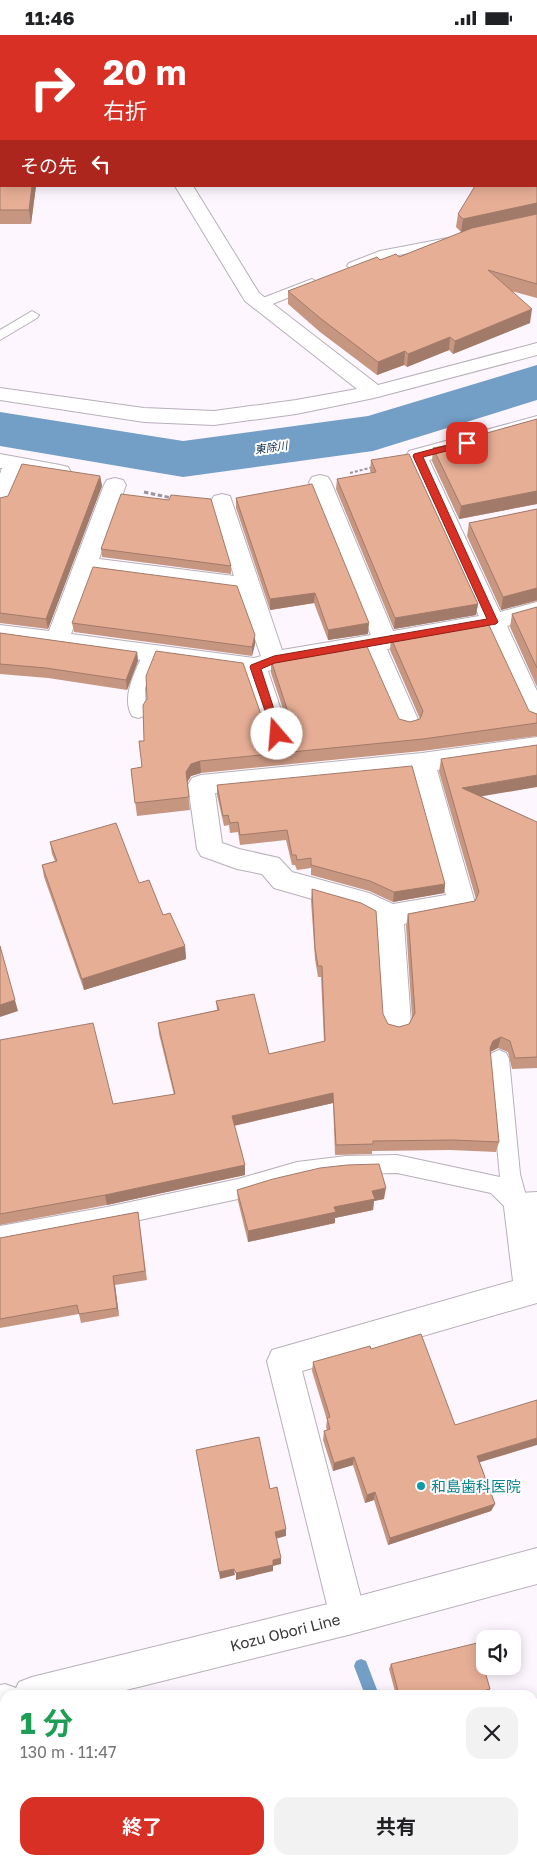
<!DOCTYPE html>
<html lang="ja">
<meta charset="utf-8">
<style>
:root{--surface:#fff;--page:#f2f2f2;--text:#202124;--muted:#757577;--accent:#d93025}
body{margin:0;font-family:"Golos Text","Noto Sans JP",sans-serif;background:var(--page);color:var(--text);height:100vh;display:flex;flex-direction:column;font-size:19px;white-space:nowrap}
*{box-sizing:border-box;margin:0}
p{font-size:16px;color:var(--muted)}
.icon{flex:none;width:28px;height:28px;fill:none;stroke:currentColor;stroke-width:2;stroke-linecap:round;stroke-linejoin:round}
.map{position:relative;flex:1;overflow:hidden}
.drawer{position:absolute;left:0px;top:1655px;width:538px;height:175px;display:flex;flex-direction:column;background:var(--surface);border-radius:15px 15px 0 0;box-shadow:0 2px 12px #0003}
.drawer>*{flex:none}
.hud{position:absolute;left:0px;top:0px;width:538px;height:152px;box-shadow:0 2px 12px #0003;background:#d93025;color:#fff;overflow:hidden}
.buttons{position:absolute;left:476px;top:1595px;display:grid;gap:10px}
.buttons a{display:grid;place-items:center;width:45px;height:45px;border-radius:10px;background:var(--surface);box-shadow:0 2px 12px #0003;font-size:25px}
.pin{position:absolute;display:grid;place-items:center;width:42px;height:42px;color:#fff;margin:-21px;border-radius:10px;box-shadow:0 2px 8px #0006}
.me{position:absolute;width:55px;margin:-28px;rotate:342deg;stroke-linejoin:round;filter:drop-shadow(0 0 4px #0008)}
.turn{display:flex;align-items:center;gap:18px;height:105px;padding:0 20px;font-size:22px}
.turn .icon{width:65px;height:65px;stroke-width:2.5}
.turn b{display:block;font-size:35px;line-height:42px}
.then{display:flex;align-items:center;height:48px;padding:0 20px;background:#0003;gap:10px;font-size:19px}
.round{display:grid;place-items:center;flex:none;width:52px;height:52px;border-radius:15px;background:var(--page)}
.overview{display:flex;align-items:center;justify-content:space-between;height:85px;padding:0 20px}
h1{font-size:30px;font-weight:700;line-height:38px;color:#1e9e55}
.button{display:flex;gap:10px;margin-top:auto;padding:10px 20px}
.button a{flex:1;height:58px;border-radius:15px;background:var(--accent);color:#fff;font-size:20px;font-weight:700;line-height:58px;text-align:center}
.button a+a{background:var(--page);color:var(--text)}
.status{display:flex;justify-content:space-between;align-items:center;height:35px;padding:0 25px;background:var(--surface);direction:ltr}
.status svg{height:14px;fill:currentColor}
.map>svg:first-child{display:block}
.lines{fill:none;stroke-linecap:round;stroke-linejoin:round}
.stream{fill:#739ec6;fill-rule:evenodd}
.river{fill:#739ec6;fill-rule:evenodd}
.service-casing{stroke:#b7afb9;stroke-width:2}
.minor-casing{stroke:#b7afb9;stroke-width:2}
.secondary-casing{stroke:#b7afb9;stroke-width:2}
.path-far1{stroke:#9a949b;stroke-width:2;stroke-dasharray:3 2;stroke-linecap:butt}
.path{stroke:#9a949b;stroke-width:3;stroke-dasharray:4.5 2.5;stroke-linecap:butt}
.service{fill:#fff;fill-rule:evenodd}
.minor{fill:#fff;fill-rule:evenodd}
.secondary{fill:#fff;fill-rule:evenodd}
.wall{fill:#c79681}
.shaded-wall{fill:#a27a69}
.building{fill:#e7ae96;stroke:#a27a69}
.route{fill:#d93025;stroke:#8d1f18}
.culture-dot{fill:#0f9aa8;stroke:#fff;stroke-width:2}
.labels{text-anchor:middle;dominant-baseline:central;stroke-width:4;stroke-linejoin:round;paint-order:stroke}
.far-water-label{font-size:11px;font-style:italic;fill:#0e2f4b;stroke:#fff}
.near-culture-label{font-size:15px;fill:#0d838f;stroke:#fff;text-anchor:start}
.near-street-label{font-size:15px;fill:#3c383c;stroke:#fff}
</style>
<div class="status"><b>11:46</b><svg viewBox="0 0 49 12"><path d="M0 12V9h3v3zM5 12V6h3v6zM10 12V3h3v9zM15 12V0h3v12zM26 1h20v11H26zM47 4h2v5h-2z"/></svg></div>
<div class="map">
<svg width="537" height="1830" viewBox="0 0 537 1830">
<rect width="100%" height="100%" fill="#fdf6ff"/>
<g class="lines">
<path class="stream" d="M361,1624L366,1626L379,1660H365L354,1631L356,1626Z
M428,1825H444L446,1830H430Z"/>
<path class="river" d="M537,330V365L373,416L183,442L0,411V377L183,406L368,381Z"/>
<g class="service-casing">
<path id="service" d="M453,202L459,206L458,209L388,222L354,235L347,231L349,228L380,216Z
M312,244L319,248L317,251L265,272H255L253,269L255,266Z
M32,276L39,280L37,283L0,305V295Z
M151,613L157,615L159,619L145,653L146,677L144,681L138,683L132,681C121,662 135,637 143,619L145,615Z
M499,1015L506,1018L509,1024L520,1139L529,1172L526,1179L519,1182L512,1179L491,1158L397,1138L346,1139L297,1145L238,1164L107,1192L0,1211V1191L107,1172L238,1144L297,1127L346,1121L397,1120L500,1142L489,1024L492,1018Z
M67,1825H93L94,1830H68Z"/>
</g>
<g class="minor-casing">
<path id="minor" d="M175,151H193L259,258L378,350L537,308V320L374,363L296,379L214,390L144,387L0,365V353L144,373L214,376L296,365L357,354L245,266Z
M537,381V395L429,425L500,577L537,567V583L507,591L537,656V691L528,688L525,682L486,597L387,614L420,689L417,696L408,698L399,696L396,689L365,618L277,633L268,636L289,699L286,706L277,708L268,706L265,699L245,639L0,606V590L49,596L104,450L107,445L115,443L123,445L126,450L99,524L234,541L211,466L214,461L222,459L230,461L282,615L371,600L309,447L312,442L320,440L328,442L331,447L393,596L479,581L406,421L409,416ZM93,539L239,558L261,621L254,623L71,599Z
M0,419L60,430L68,432L71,437L68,442L60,444L22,437L8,470L0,472V439L2,433H0Z
M537,702V720L437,735L475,868L472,876L404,889L411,989L407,998L397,1001L387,998L383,989L377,887L361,878L274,853L262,839L237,834L201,821L197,814L188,750L192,743L201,740L422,718ZM412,739L446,860L393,869L369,858L292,837L279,823L239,814L222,808L215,758Z
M537,1157V1268L302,1336L366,1582L361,1595L348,1600L335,1595L330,1582L267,1326L272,1315L513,1246L504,1172L508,1162L519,1158Z"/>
</g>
<g class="secondary-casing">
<path id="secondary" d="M537,1513V1549L348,1600L106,1660H5V1685L0,1686V1650L5,1649L16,1653L19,1647L32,1642L348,1564Z"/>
</g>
<path class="path-far1" d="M350,438L373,432"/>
<path class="path" d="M144,457L172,463"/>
<use href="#service" class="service"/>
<use href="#minor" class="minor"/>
<use href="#secondary" class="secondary"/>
</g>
<path class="wall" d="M0,0L1,151H36L31,189H0Z
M308,0H537V263L511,256L530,288L453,319L449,315L407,332L404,330L377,340L320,297L288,269V256L380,225L399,222L465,196L461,197L456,192L458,179L536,151V1H311Z
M537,384V469L459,484L432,426L433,413L462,408V405Z
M371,425L478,569L476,580L394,594L336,454L337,444L371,438L370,436Z
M100,441L102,451L48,594L0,588V463Z
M236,463L368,599L328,605L314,568L270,575L236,473Z
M169,465L231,531V539L102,522L101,514Z
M537,474V566L501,575L467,501L469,488Z
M537,572V652L510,592L512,579Z
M72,588L255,609L252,621L74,597Z
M0,598L137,617L138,626L127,655L48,643L0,639Z
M391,603L529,676L537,679V701L422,716L201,738L191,741L187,748L190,775L137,781L131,734L142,732L266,694L278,697L288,694L289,692L271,638V625L399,684L410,687L420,684L390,615Z
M441,724L481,761L537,787V1033L512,1034L508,1017L498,1013L490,1017L499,1107L496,1117L450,1115L372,1116V1119L335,1120L333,1068L234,1091L245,1140L107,1170L0,1190V1005L113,1069L174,1060L159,999L158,988L217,975L216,966L269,1019L324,1007L321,942H318L315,924L311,866L312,854L388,989L399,992L409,989L412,982L406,891L408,879L475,866L476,864L439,737Z
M217,750L445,849L444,858L393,867L369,856L311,840V833L297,835L295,830H292L286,805L240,810L238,797L230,798L229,790L224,791L217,760Z
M50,807L139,848L163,880L185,911L186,924L84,955L44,842L42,830L55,826L52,819Z
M237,1155L384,1164L374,1166L373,1175L335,1183V1188L248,1207L238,1166Z
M138,1177L147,1245L115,1250L119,1281L81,1288L79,1279L0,1293V1203Z
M371,1314L455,1390L480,1428L495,1469L491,1476L388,1510L374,1465L365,1468L353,1430L333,1436L323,1405L324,1396L327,1395L326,1392L327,1385L312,1336L313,1327Z
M391,1629L490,1654L487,1659L485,1660H396L389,1634Z"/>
<path class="shaded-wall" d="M32,151H36L31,189L29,175Z
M537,168V181L461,197L463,184Z
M532,274L530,288L453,319L455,306Z
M450,302L449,315L407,332L408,319Z
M405,316L404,330L377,340L378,327Z
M100,441L102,451L48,594L46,584Z
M537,456V469L459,484L461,471Z
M537,553V565L501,575L503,562Z
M315,558L314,568L270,575V564Z
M478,569L476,580L394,594L395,583Z
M369,588L368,599L328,605V595Z
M255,600V609L252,621V612Z
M137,617L138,626L127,655L126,645Z
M200,726L201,738L191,741L186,749V737L191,729Z
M537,740V752L460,765L462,753Z
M445,849L444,858L393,867L394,857Z
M185,911L186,924L84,955L82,944Z
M15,965L18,976L0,982V970Z
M501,1002L498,1013L490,1017V1013L493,1006Z
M333,1058V1068L232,1091V1081Z
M245,1130V1140L107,1170L105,1160Z
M386,1153L384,1164L374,1166L373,1175L335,1183V1188L248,1207V1196L372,1156Z
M113,1241L115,1250L119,1281L117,1273Z
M537,1403V1410L474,1429L477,1421Z
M354,1422L353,1430L333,1436L334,1428Z
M375,1457L374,1465L365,1468L367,1460Z
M495,1469L491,1476L388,1510L390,1503Z
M286,1494V1501L275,1504V1497Z
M281,1523V1529L273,1531V1536L236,1545V1538L273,1525Z
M234,1534L235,1540L220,1544L219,1537Z
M42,1825H45L46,1830H43Z"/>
<path class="building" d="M0,0H185L187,1H1V151H32L29,175H0V135H1L0,131Z
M337,0H537V168L463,184L458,179L475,151H536V1H340Z
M537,179V249L488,235L532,274L455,306L450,302L408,319L405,316L378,327L320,283L288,256L377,222L380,225L396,219L399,222L472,193Z
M537,384V456L461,471L433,413L464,407L462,405Z
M409,419L478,569L395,583L337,444L376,437L371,425Z
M22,429L100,441L46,584L0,578V463L8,461Z
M312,449L369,588L328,595L315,558L270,564L236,463Z
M121,459L169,465L171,460L211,464L231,531L101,514Z
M537,474V553L503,562L469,488Z
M93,532L237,551L255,600L252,612L72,588Z
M537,572V633L512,579Z
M487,586L529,676L537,679V688L423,704L200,726L191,729L186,737L189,762L135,768L131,734L142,732L139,706H144L143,670L147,664L146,641L156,616L243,628L266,694L278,697L288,694L291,686L271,625L365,607L399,684L410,687L420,684L423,676L391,603Z
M0,598L137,617L126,645L46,633L0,629Z
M537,710V740L462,753L537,787V1022L515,1023L510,1006L501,1002L493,1006L490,1013L499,1107L453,1105L373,1106V1109L336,1110L333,1058L232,1081L245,1130L105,1160L0,1179V1005L93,988L113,1069L175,1059L158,988L219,975L216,966L254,959L269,1019L325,1006L322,931H318L315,913L312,854L361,868L376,876L383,979L388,989L399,992L409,989L415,978L408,879L475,866L479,857L441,724Z
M412,731L445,849L394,857L370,846L311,830V823L297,825L296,820H292L287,795L240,800L238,787L230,788L228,780L223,781L217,750Z
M116,788L139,848L149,845L163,880L170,878L185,911L82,944L42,830L57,826L50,807Z
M0,911L15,965L0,970Z
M379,1129L386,1153L372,1156L375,1164L334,1172L336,1177L248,1196L237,1155L273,1144L320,1133L347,1130Z
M138,1177L145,1236L113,1241L117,1273L79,1279L77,1270L0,1284V1203Z
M421,1299L455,1390L537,1365V1403L477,1421L495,1469L390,1503L375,1457L367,1460L354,1422L334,1428L324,1396L330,1394L327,1383L330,1382L313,1327L370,1311L371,1314Z
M259,1402L270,1454L277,1452L286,1494L275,1497L281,1523L273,1525V1530L236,1538L234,1534L219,1537L196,1415Z
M477,1608L490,1654L483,1656L485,1660H399L391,1629Z
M5,1745V1825H42L43,1830H0V1747Z"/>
<path class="route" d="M467,405L471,408L470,410L423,422L498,587L496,589L275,628L261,634L282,699L281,702H274L250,632L251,630L274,621L487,584L413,421L414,419Z"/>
<circle class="culture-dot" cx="421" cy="1451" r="5"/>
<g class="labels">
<g class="far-water-label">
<text transform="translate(271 412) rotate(-8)">東除川</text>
</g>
<g class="near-culture-label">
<text x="431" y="1451">和島歯科医院</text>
</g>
<g class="near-street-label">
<text transform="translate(285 1597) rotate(-14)">Kozu Obori Line</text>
</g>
</g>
</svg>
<div class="buttons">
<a><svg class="icon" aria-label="sound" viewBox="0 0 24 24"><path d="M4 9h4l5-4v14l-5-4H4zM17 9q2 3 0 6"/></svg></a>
</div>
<div class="pin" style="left:467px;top:408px;background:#d93025"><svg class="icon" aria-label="arrive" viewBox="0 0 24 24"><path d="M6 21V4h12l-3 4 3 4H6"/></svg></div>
<svg class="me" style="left:277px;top:699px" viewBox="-20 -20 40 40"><circle r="19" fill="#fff"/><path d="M0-13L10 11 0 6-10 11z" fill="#d93025"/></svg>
<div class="hud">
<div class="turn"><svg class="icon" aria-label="right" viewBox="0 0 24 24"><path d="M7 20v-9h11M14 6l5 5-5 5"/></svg><div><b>20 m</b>右折</div></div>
<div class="then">その先<svg class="icon" aria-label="left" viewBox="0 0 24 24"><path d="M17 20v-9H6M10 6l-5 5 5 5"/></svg></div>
</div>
<section class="drawer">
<div class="overview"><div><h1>1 分</h1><p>130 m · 11:47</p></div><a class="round"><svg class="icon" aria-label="close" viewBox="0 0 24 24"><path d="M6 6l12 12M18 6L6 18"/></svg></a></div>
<div class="button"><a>終了</a><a>共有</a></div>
</section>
</div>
